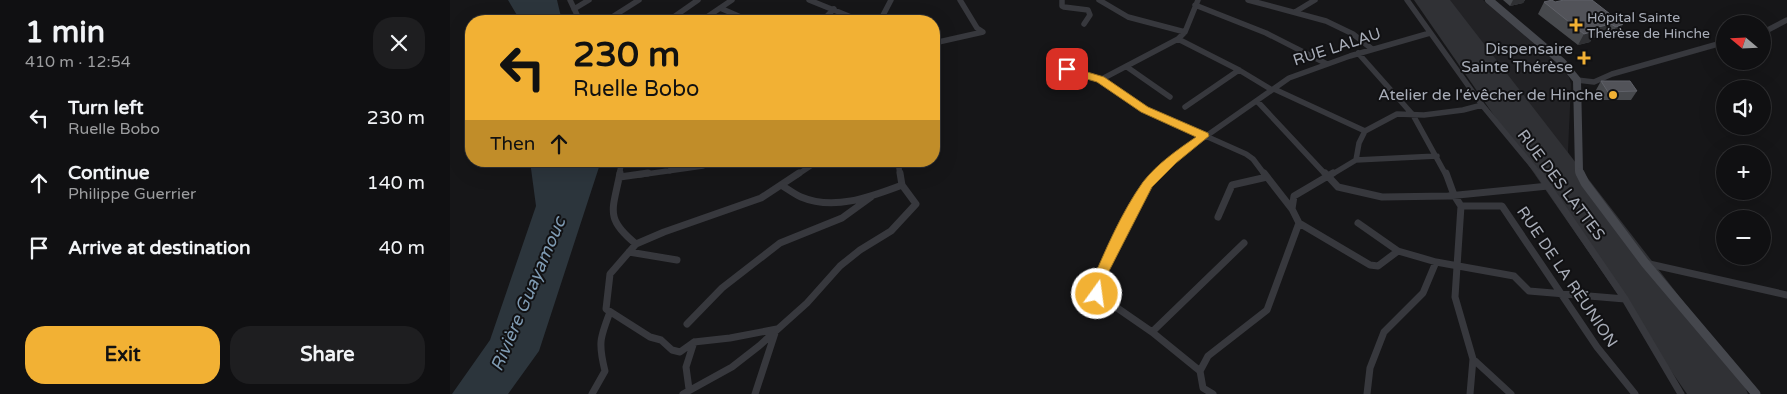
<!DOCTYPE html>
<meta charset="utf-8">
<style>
:root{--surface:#101012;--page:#1e1e20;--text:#f1f3f6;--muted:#9c9d9f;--line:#303032;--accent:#f2b134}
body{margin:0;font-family:"Varela Round",sans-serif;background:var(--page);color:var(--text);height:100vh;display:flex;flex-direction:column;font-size:19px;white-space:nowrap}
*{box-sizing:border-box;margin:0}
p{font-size:16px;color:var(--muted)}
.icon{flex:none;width:28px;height:28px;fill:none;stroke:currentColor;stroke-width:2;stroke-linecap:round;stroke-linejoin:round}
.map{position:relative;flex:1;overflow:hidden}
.sheet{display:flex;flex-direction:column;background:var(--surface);width:450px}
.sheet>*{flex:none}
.hud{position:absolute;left:15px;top:15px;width:475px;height:152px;border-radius:20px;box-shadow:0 5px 20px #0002,0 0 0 1px var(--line);background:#f2b134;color:#111;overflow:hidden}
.needle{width:32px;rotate:289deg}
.buttons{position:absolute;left:1266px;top:15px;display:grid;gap:10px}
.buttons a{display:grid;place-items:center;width:55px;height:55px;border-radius:50%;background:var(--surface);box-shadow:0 5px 20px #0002,0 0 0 1px var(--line);font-size:25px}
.pin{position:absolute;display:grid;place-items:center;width:42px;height:42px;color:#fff;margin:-21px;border-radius:10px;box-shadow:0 2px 8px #0006}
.me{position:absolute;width:55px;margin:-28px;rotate:14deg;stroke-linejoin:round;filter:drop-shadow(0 0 4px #0008)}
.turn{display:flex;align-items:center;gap:18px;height:105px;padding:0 25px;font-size:22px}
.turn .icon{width:65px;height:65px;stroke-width:2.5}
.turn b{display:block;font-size:35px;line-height:42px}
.then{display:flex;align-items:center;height:48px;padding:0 25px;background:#0003;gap:10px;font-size:19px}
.round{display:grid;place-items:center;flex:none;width:52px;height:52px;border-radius:20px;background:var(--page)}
.summary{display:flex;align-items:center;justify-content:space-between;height:85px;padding:0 25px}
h1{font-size:30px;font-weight:800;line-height:38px}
.primary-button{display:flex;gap:10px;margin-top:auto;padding:10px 25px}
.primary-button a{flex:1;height:58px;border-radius:20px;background:var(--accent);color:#111;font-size:20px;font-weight:800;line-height:58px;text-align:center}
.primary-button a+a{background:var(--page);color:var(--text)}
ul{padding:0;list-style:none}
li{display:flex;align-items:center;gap:15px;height:65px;padding:0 25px}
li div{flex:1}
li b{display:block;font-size:19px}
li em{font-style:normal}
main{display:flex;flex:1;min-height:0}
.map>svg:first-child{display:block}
.built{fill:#222225}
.water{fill:#2c353c}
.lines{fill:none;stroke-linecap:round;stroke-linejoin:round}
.runway{fill:#303135;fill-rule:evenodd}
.street-far1{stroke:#37383d;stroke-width:5.5}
.street{stroke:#37383d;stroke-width:7}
.secondary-far1{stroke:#45474d;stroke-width:8}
.secondary{stroke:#45474d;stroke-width:9}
.wall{fill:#47494d}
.shaded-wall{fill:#2f3033}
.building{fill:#525359;stroke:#5f6168}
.route{fill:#f2b134;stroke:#9d7322}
.poi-dot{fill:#f2b134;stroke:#111113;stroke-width:2}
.labels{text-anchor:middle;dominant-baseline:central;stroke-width:4;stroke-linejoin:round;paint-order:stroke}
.far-poi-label{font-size:14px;fill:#a8adb8;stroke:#111113;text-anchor:start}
.street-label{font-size:16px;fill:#a8adb8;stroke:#111113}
.poi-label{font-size:16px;fill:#a8adb8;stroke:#111113;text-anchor:end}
.water-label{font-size:18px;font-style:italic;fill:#7f9bb3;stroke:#111113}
</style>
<main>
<section class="sheet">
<div class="summary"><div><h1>1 min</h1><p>410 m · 12:54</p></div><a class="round"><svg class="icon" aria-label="close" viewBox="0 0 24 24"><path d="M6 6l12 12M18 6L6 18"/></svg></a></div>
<ul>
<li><svg class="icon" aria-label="left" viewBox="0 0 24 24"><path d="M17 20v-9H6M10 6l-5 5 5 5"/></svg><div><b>Turn left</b><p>Ruelle Bobo</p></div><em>230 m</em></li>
<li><svg class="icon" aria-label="ahead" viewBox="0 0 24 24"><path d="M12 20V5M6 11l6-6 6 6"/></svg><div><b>Continue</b><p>Philippe Guerrier</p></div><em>140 m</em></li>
<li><svg class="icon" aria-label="arrive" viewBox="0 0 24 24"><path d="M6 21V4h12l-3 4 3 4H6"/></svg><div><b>Arrive at destination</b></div><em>40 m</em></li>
</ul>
<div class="primary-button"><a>Exit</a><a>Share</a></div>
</section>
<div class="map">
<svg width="1337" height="394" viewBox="0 0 1337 394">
<rect width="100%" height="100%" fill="#161618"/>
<path class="built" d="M969,0H1033L1108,64L1119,77L1121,84L1118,151L1119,171L1130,188L1292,394H1251Z"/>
<path class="water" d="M58,0H107L112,21H68V17Z
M80,161H151L89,351L58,394H2L40,340L86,206Z"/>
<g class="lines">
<path class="runway" d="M964,0H1000L1290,375L1298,394H1237Z"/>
<path class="street-far1" d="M120,0L129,19H159L164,21
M359,0L411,21
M612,0V6L614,7L638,10L640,15L634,24
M649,0L678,17L735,32
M798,0L876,21L903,34L922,49
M957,0L1032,105L1090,175
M745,5L816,33L877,64
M270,8L300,21
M124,9L139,0
M845,12L865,0
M159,19L189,0
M218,21L248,0
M251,21L282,0
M372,21L384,9
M430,21L441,0
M1312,33L1337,20
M728,39L789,70L822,90
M484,43L533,32L527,28L510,0
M908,53L963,115L996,175
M600,66L650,80L695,109L796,154L803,159L815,175
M677,67L720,97
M650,80L728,39L735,32L748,0
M1127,80L1144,82L1162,74L1275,42
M824,89L915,131
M807,101L876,175
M735,107L789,70
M906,160L987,156
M448,161L450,175
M220,171L224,161
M169,175L172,161
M189,175L253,166L268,161
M347,175L368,161
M707,175L722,160L839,78L900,56L980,33
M881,175L906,160L909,143L915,131L947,114L974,115L1013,110L1032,105"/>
<path class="street" d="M170,173C163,210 154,218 186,244
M709,173C679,203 664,249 646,286L647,294L702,332L750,371
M814,173L842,209
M875,173L888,187L932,197L998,196L1098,186
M996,173L1004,195L1011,206L1005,297L1023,359L1020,394
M1089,173L1175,299L1231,394
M170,177L198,173
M331,185C338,189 344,194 351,197C384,211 420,197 452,185
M1011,206H1052L1147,347L1185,394
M768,217L782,185L817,177
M849,223L920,265L928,266L948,251
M908,223L948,251L986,262
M179,252L227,260
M1195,263L1337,295
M237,324L272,288L330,243L392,218L421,197
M327,329L280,338L244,342L230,352L222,350L211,340L200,337L156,309L160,274L186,244L214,232L311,198L349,173
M702,332L794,243
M1023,359L1061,394
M750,371L758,356L817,310L849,223L842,209L844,196L883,173
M750,371L753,388L763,394
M239,389L236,367L244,342
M142,394L155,371C148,343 150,338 160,312
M233,394L282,367L309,346L357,303L390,266L410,250L441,231L466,204L452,185L450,173
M305,394L326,330
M917,394L920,368L934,332L973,293L986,262L1064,276L1079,291L1175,299"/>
<path class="secondary-far1" d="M1039,0L1112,62L1127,80L1129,171L1131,175"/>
<path class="secondary" d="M1130,173L1135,183L1195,263L1306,394"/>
</g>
<path class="wall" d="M1053,0H1075L1073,3L1060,6Z
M1094,2H1105L1173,24L1166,36L1159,39L1154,35L1142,38L1140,42L1128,45L1088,14Z
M1151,81L1187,91L1181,100H1152L1146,90Z"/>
<path class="shaded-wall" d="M1063,0H1075L1073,3L1060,6Z
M1161,24L1154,35L1142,38L1140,42L1128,45L1134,34L1144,28Z
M1173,24L1166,36L1159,39L1166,27Z"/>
<path class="building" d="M1102,0L1105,2L1114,0H1142L1173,24L1166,27L1161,24L1144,28L1147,30L1134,34L1094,2Z
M1151,81H1180L1187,91L1158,92Z"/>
<path class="route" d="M617,66L654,77L698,107L758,133L759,136L726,163L702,187L658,273L653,286V294L651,298L647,300L643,298L640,286C655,251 671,213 693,182C707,164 727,150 746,137L691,112L647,82L613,72L612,69Z"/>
<g class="poi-dot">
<path d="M1123.5 17.5h5v5h5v5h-5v5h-5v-5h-5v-5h5z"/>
<path d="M1131.5 50.5h5v5h5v5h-5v5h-5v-5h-5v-5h5z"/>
<circle cx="1163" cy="95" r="5"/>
</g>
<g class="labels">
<g class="far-poi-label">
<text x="1137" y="17">Hôpital Sainte<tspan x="1137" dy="16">Thérèse de Hinche</tspan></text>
</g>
<g class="street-label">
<text transform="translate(887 47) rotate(-18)">RUE LALAU</text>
<text transform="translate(1111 185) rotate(53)">RUE DES LATTES</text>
<text transform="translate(1117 277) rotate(56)">RUE DE LA RÉUNION</text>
</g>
<g class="poi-label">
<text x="1123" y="49">Dispensaire<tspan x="1123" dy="18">Sainte Thérèse</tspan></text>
<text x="1153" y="95">Atelier de l'évêcher de Hinche</text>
</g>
<g class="water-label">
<text transform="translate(78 294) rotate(-67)">Rivière Guayamouc</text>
</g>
</g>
</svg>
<div class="buttons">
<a><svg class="needle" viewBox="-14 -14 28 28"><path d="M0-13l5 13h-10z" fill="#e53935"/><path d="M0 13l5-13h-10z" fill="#9c9d9f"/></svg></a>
<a><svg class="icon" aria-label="sound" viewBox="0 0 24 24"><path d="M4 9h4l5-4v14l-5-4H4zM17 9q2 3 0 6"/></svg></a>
<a>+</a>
<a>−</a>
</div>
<div class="pin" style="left:617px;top:69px;background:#d93025"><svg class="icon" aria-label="arrive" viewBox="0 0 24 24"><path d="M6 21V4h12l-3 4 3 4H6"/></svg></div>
<svg class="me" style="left:647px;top:294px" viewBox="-20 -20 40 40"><circle r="17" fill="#f2b134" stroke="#fff" stroke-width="3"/><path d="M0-11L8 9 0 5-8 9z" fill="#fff"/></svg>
<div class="hud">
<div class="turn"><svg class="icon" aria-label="left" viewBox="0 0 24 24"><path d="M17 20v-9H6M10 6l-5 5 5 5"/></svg><div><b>230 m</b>Ruelle Bobo</div></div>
<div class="then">Then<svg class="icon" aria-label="ahead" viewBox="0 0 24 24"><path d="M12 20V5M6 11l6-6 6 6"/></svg></div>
</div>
</div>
</main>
